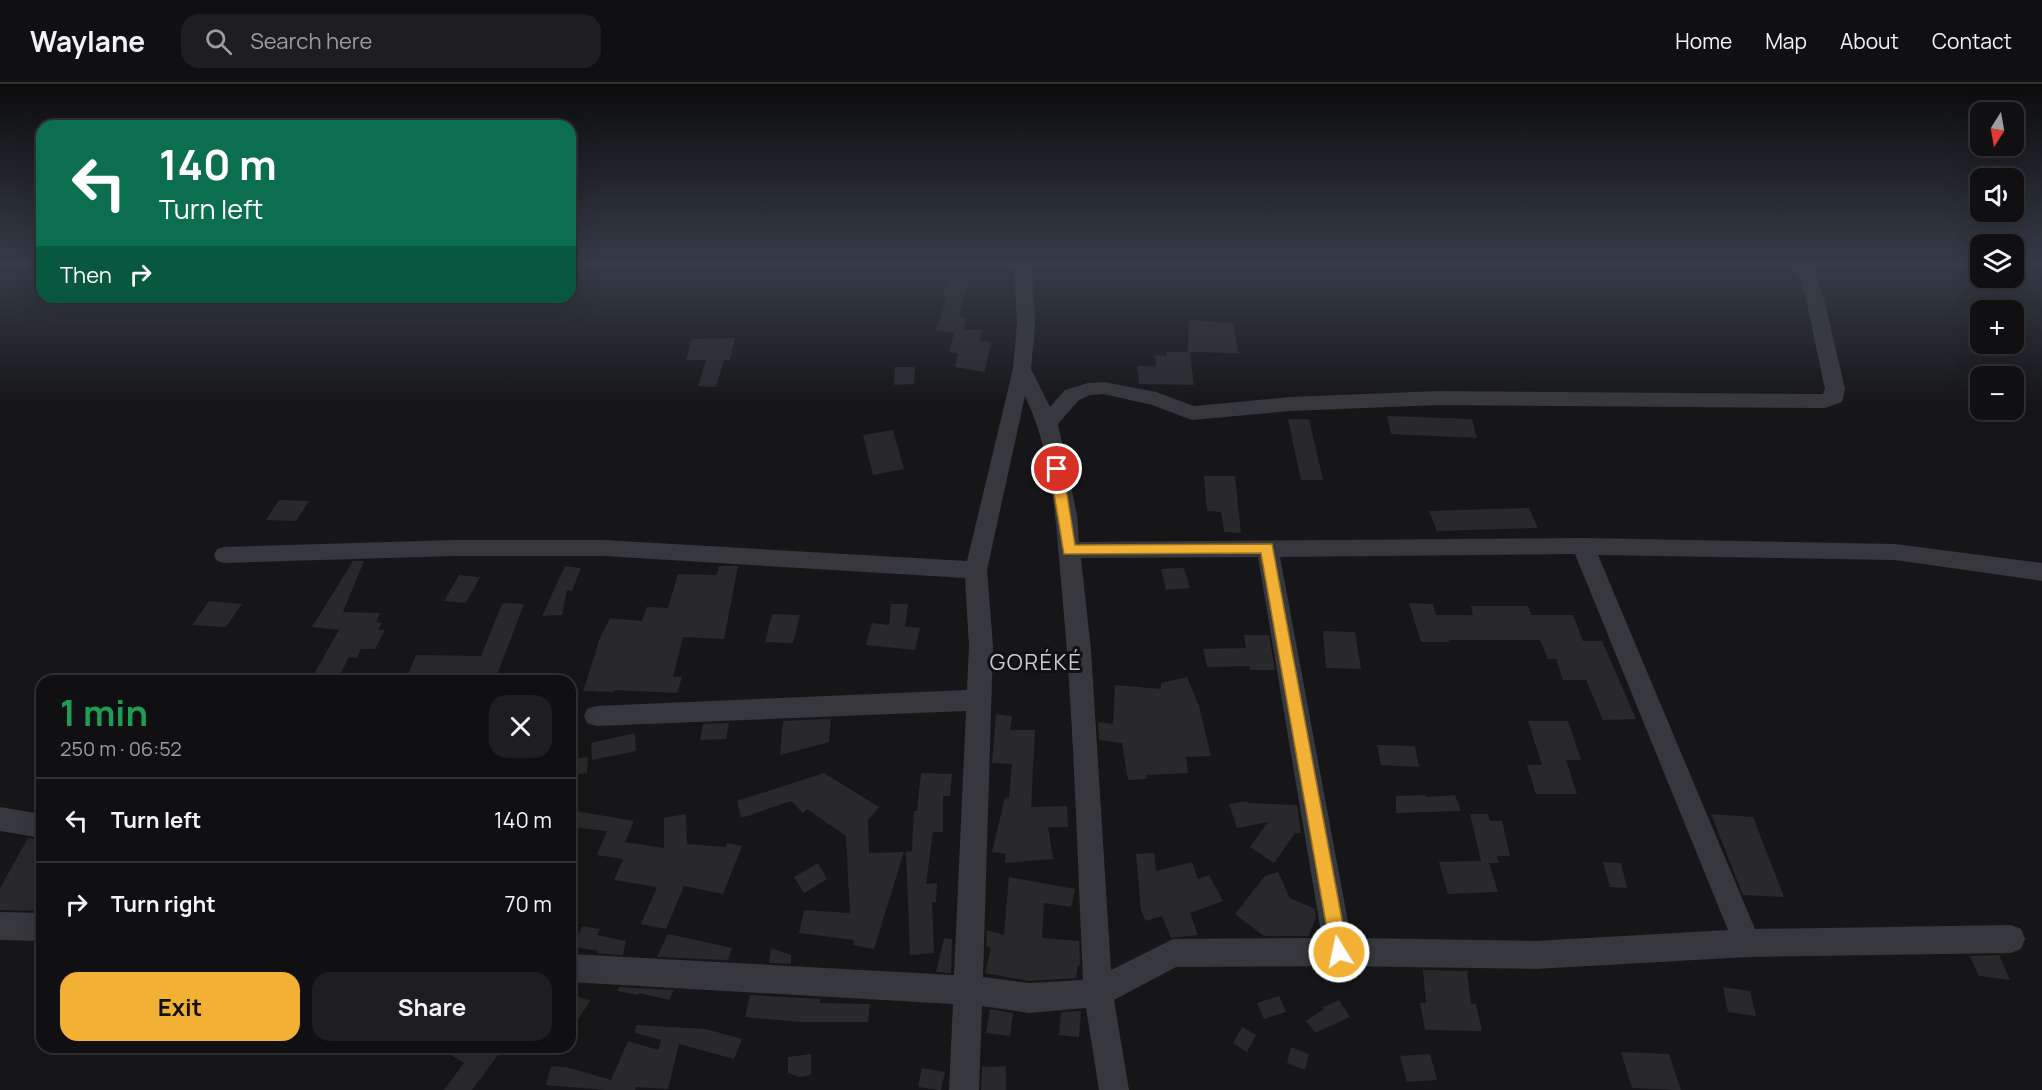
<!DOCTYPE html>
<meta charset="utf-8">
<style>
:root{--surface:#101012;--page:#1e1e20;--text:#f1f3f6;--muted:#9c9d9f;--line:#303032;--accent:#f2b134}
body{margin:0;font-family:Manrope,sans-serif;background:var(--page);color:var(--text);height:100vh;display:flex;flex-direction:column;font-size:22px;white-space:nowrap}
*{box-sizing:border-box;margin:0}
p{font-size:20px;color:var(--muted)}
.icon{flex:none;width:33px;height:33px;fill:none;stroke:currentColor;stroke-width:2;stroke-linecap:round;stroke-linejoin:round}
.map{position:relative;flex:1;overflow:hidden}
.side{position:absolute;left:36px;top:591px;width:540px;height:378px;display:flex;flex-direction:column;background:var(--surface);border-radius:18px;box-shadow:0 6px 24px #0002,0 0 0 2px var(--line)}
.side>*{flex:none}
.guide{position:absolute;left:36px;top:36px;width:540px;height:183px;border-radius:18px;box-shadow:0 6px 24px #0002,0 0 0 2px var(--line);background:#0b6e4f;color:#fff;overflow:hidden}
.needle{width:39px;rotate:191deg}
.tools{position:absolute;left:1970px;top:18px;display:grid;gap:12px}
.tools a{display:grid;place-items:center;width:54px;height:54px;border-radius:12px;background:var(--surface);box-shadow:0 6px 24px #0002,0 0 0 2px var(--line);font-size:30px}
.pin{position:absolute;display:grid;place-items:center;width:51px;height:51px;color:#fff;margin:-26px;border:3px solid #fff;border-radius:50%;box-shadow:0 2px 6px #0007}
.me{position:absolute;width:66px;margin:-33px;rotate:350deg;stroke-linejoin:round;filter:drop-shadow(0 0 4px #0008)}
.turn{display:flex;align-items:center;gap:21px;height:126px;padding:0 24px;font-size:27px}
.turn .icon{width:78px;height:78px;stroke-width:2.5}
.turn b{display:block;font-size:42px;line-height:51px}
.then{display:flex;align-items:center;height:57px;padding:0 24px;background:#0003;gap:12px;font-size:22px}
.round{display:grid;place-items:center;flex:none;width:63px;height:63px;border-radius:18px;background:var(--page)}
.overview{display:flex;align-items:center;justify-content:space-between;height:102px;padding:0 24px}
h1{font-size:36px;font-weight:700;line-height:45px;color:#1e9e55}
.cta{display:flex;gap:12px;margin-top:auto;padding:12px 24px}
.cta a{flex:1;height:69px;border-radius:18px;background:var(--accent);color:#111;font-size:24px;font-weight:700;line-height:69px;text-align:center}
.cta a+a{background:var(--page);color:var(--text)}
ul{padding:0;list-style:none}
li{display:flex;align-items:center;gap:18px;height:84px;padding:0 24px;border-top:2px solid var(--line)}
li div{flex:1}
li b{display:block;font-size:22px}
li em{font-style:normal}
header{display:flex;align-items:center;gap:36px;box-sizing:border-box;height:84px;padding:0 30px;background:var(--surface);border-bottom:2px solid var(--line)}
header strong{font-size:28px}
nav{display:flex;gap:33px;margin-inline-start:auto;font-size:21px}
.search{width:420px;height:54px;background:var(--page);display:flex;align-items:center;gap:15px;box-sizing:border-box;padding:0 21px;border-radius:18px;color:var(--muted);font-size:22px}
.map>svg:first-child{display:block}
.building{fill:#29292c}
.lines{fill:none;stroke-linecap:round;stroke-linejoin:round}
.minor{fill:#37383d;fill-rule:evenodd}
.route{fill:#f2b134;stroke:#9d7322;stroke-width:1.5}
.labels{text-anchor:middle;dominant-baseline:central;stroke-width:6;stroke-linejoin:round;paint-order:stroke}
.quarter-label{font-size:22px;letter-spacing:1.5px;fill:#c9ccd4;stroke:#111113}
</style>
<header>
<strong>Waylane</strong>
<div class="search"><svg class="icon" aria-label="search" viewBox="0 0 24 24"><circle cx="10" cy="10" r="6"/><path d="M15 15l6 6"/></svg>Search here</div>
<nav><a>Home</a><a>Map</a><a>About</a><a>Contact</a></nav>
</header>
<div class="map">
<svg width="2042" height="1006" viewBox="0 0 2042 1006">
<rect width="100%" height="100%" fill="#161618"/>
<path class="building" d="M949,191L969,193L959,233L967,234L963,246H983L979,257L991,258L985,288L955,283L958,269L949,268L954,249L936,246L947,213H943Z
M1189,236L1233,239L1238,269L1188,268Z
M735,254L730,276H724L716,303L698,302L706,276H686L692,255Z
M1167,268H1190L1194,301L1139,300L1137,282H1156L1155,271L1167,272Z
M895,283H915L914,300L894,301Z
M1387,332L1472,335L1477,354L1391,350Z
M1288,335H1309L1323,396H1301Z
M893,346L904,385L873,391L863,351Z
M1204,392H1235L1241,449L1224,448L1221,428L1207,427Z
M279,416L309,417L296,437L266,436Z
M1529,424L1538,444L1437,447L1429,427Z
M353,477H364L343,528L380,529L376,538L382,539L378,546H385L375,565H361L357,574L349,573L337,597H310L339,546L312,543Z
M565,482L581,484L572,507L567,506L562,531L542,532Z
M719,482H738L724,555L683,553L673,593H682L677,609L615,606L614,608L583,607L600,554L610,534L642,537L647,523L668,524L678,490L717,491Z
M1184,484L1190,504L1166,506L1161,485Z
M459,491L480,493L466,519L444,517Z
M209,517L242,520L226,543L192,541Z
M507,519L524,520L495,596L406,595L416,571L481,572L502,520Z
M1409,519L1433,520L1436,531H1473L1471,522H1528L1531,531H1573L1583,557H1602L1636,635L1603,636L1586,596H1563L1556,575H1548L1540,556H1449V558H1421Z
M891,520H908L905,542L920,544L915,566L866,561L872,539L889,541Z
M772,530L800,531L793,559L765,558Z
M1323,547L1355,548L1361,585L1326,584Z
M1244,551H1269L1275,586H1250L1249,582L1207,583L1203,565L1246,564Z
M1187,593L1199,622L1211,672L1186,673L1188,689L1146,691L1147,695L1128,696L1122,659L1099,656L1098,638L1113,640L1115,601L1161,605V599Z
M996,630L1012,632L1010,646H1035L1031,723L1067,722L1068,743H1048L1053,775L1005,779L1006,770L992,768L1005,713L1009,714L1012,680L992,679Z
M831,635L829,658L780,671L783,637Z
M1528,637H1568L1581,676H1566L1577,710H1536L1527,681H1542Z
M729,639L726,655L700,656L703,640Z
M635,649L636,667L592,676L591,659Z
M1377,661L1415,662L1419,683L1381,681Z
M588,673L587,689L570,691V675Z
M824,689L879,723L868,736L869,769L904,768L874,865L853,861L854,856L799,849L804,826L849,829L850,831L846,752L807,725L803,729L791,717L741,734L737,717Z
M921,689L952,690L950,712H943V748H933L926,800L937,799L936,818H932L934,869L910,871L906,768L912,767L914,727H917Z
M1425,711L1426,713L1455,711L1461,727L1396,729V712Z
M1247,717L1248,719L1297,721L1301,749H1295L1274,779L1250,763L1268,738L1237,744L1229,720Z
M570,726L634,737L625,758L664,764V734L686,730L687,760L726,763L727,759L742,762L723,810L684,802L666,845L641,840L657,803L614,796L623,775L597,771L607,747L570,743Z
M1470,730H1488L1490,737H1502L1510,772H1497L1499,779H1489L1498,808L1448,810L1439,778L1481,777Z
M1711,730L1753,733L1784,813L1743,811Z
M28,754L42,756V827L0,826V804Z
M1154,769L1156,787L1192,778L1198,795L1209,791L1223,817L1190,829L1198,851L1171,854L1162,832L1146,837L1141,826L1136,770Z
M1603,778L1621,779L1627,804L1610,803Z
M818,779L827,795L804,809L794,793Z
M1278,788L1290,814L1315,825L1316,833L1309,852H1264L1235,830L1265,792Z
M1009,793L1075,805L1071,823L1044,819L1042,854L1079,857L1080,882L1078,881L1076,894L1029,897L985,889L991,864L986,862L987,846L1004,851Z
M582,842L600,845L597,851L626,857L623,871L597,869L598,867L573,863Z
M668,850L732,864L728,876L657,873Z
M944,854L952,855L951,889L936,888Z
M771,864L791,871V880L769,879Z
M1999,871L2010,896L1979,892L1970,872Z
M1423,886L1467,887L1471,920H1476L1482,947L1425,946L1420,919H1426Z
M619,903L674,906L669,916L639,909L638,911L617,907Z
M1723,903L1750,907L1756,932L1728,928Z
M575,911L590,917L570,948V918Z
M750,911L821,915L819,919L870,920L868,938H800L745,933Z
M1279,912L1286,928L1264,935L1257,919Z
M1339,916L1350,933L1315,949L1306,937L1324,925L1323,923Z
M990,925L1013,929L1010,952L986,949Z
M1081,927L1079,953L1059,951L1061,928Z
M636,941L706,945L742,955L734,975L679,960L668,1005L637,1003L635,1006H607L546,1001L551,982L566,983L611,996L628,957L658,966L661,956L635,949Z
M1242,943L1256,951L1247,968L1233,959Z
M438,963H504L472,1006H444L464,979Z
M1291,963L1309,970L1305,986L1287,979Z
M1621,968L1669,970L1681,1006L1632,1004Z
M811,970V991L800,993L788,989V973Z
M1430,970L1437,996L1407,998L1400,972Z
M1006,982V1006H981L982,983Z
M922,984L945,988L941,1006L918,1003Z"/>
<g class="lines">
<path class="minor" d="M1014,181H1032L1035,240L1031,285L1050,323L1065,306L1088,299L1104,298L1156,308L1194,322L1290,313L1439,307L1823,310L1825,305L1806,215L1794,181H1812L1824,215L1845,305L1842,318L1825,324L1439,321L1290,327L1192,336L1152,321L1104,310L1090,311L1079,316L1058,340L1077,431L1079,458L1583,454L1895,460L2042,479V497L1895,476L1598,471L1755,845L2011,841L2021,845L2025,855L2021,865L2011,869L1747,873L1535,885L1339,882L1176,883L1114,916L1129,1006H1099L1086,924L1029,929L982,922L979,1006H949L953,920L570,898V870L954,891L966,627L596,642L587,639L584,632L587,625L596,622L967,606L969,562L965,494L604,472H454L225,479L217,477L214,471L217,465L225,463L454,456H604L967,477L1013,285L1017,240ZM1025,312C1054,372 1056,443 1062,508C1074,637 1077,767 1083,896L1029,899L983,893L993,562L987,486ZM1575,470L1728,846L1535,857L1351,854L1280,473ZM1258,473L1322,854L1173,855L1111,886L1091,566L1081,474Z
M0,723L42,730V754L0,747Z
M0,828L42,829V857L0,856Z"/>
</g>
<linearGradient id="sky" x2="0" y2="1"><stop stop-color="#0c0c0d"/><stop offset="0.56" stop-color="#363c48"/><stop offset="1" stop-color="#363c48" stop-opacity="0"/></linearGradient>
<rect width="2042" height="322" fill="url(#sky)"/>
<path class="route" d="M1057,381L1063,385L1075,461L1272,460L1348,868L1345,874L1339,876L1333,874L1331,868L1261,469L1064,470L1050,385Z"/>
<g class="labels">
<g class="quarter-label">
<text x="1036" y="578">GORÉKÉ</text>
</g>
</g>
</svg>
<div class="tools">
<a><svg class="needle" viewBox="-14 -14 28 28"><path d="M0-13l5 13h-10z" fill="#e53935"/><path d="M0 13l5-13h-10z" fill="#9c9d9f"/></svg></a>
<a><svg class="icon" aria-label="sound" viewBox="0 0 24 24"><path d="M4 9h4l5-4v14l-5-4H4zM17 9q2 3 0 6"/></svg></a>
<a><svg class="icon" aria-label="layers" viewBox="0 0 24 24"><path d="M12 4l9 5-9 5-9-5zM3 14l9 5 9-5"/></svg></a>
<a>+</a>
<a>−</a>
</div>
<div class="pin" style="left:1057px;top:385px;background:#d93025"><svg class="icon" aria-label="arrive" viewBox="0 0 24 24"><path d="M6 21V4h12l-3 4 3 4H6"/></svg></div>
<svg class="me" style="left:1339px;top:868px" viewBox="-20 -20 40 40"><circle r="17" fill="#f2b134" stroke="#fff" stroke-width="3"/><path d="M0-11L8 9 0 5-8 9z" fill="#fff"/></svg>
<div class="guide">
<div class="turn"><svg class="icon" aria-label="left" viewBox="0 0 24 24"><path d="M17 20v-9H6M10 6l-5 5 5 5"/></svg><div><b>140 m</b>Turn left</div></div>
<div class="then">Then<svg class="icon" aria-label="right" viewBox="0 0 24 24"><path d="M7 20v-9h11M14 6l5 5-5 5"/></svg></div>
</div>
<section class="side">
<div class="overview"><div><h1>1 min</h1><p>250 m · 06:52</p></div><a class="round"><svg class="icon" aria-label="close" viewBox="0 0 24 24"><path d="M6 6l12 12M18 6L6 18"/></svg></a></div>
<ul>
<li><svg class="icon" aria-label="left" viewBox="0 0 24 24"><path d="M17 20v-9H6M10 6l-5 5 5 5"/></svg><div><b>Turn left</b></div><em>140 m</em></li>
<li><svg class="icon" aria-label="right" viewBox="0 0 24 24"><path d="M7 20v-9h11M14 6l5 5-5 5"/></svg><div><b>Turn right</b></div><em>70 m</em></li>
</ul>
<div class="cta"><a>Exit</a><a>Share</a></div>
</section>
</div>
